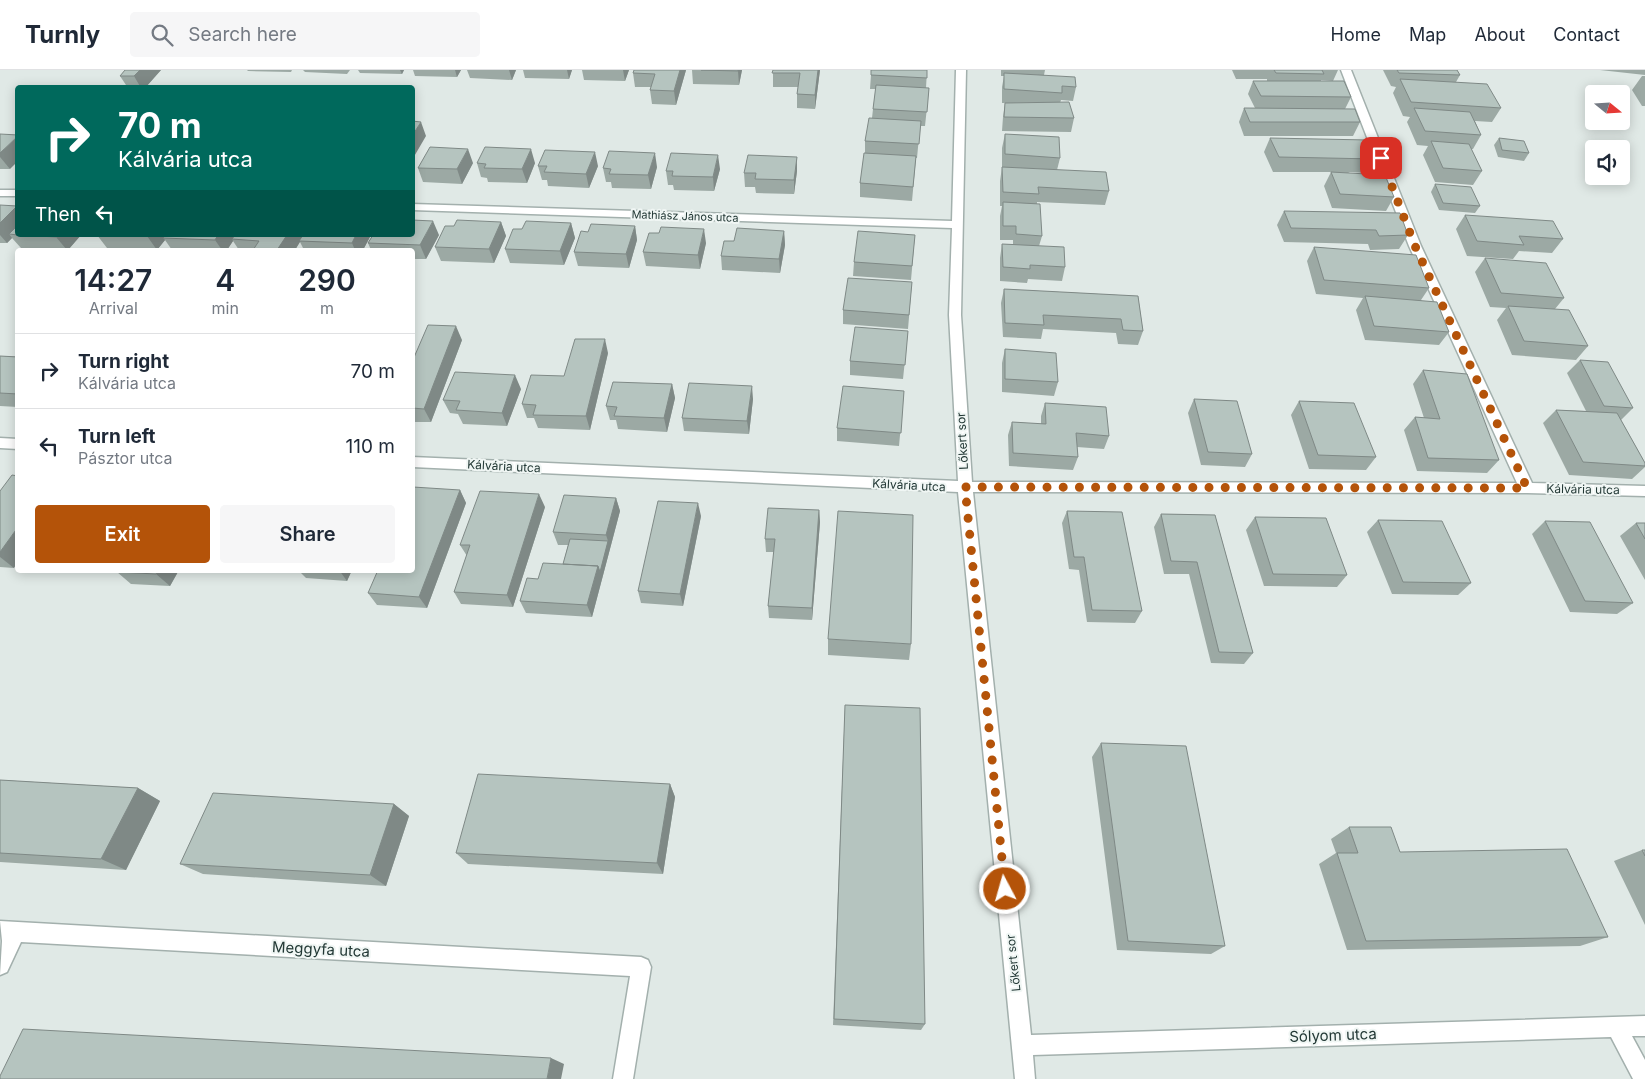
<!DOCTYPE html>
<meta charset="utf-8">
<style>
:root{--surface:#fff;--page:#f6f6f7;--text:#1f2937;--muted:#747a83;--line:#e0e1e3;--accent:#b45309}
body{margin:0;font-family:Inter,sans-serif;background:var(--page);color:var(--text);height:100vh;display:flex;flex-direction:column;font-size:19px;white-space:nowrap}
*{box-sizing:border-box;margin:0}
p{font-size:16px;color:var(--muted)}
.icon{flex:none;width:28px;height:28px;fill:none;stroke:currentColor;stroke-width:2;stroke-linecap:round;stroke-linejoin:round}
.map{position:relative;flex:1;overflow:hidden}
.details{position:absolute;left:15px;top:178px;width:400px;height:325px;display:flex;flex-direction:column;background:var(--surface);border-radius:5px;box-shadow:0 2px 12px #0003}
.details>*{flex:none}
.hud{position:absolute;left:15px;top:15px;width:400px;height:152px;border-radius:5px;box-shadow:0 2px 12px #0003;background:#00695c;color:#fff;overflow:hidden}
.needle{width:32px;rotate:108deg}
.controls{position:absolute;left:1585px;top:15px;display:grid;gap:10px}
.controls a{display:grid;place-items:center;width:45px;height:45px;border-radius:5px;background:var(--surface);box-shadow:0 2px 12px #0003;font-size:25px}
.pin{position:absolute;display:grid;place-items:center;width:42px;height:42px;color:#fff;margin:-21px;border-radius:10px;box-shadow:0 2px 8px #0006}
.me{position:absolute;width:55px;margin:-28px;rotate:354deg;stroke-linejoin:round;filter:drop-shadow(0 0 4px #0008)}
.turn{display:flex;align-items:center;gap:18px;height:105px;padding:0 20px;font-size:22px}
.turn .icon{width:65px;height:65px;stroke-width:2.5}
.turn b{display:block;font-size:35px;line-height:42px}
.then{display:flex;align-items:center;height:48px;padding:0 20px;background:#0003;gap:10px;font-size:19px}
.eta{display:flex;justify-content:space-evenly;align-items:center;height:85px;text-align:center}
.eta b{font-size:30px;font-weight:600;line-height:35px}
.button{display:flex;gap:10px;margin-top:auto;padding:10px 20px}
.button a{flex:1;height:58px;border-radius:5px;background:var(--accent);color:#fff;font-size:20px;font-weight:600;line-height:58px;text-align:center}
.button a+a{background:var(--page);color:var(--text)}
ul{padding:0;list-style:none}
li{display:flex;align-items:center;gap:15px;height:75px;padding:0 20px;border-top:1px solid var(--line)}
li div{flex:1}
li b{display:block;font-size:19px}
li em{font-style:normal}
header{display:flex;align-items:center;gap:30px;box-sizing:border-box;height:70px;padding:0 25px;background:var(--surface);border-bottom:1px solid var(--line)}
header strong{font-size:24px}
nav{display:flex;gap:28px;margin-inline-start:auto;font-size:18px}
.search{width:350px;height:45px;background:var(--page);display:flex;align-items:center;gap:12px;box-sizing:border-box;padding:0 18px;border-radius:5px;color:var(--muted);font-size:19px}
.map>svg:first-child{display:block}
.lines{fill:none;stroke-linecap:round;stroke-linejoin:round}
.street-casing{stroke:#a3b0ad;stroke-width:3}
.street{fill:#fff;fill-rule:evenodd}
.wall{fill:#9ca9a4}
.shaded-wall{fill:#7f8986}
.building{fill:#b5c4bf;stroke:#7f8986}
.route{stroke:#b45309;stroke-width:9;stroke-dasharray:0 16.2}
.labels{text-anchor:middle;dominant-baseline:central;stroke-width:4;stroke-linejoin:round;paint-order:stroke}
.far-street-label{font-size:11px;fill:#223835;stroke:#f0f6f4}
.street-label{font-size:12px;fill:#223835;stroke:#f0f6f4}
.near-street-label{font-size:15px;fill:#223835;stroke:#f0f6f4}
</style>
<header>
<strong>Turnly</strong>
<div class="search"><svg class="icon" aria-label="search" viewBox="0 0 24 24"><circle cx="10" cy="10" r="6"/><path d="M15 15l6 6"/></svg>Search here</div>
<nav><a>Home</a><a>Map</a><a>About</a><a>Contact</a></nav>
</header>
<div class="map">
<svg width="1645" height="1009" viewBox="0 0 1645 1009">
<rect width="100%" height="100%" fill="#e0e9e6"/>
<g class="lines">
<g class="street-casing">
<path id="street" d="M956,0H966L961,245L972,412L1517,413L1409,176L1341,0H1351L1421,176L1532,413L1645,416V426L1527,423L973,422L1031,965L1645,946V966H1632L1645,990V1009H1633L1611,967L1033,985L1035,1009H1015L958,422L412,397V387L958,411L949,245L952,158L412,140V134L952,151Z
M0,120H18V126H0Z
M0,368L18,369V379L0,378Z
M0,851L641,887L648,890L651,897L633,1009H613L630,906L21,872L7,902L0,905L2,871Z"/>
</g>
<use href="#street" class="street"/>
</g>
<path class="wall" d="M125,0H161L145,18H128L120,6Z
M247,0H292L291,2L248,1Z
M303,0H350L347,4L305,2Z
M358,0H404L402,4L360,3Z
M413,0H461L457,7L415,6Z
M467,0H516L512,10L470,8Z
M523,0H572L569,9L525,8Z
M582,0H629L625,11L584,10Z
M686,0L676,35L652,34L650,20L651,17H635L633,3Z
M692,0H742L739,15L693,14Z
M773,0H820L815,39L797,38V24L798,17H773Z
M927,0L926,18H929L925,56H920L917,88H916L912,131L860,127V113L865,83V71L872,48L873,39L876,19H870L871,5Z
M1001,0H1045L1044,5L1076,17L1073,31L1061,30L1060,33L1074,48L1071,62L1002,61L1003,47L1005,33H1002V17L1004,6H1001Z
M1232,0H1338L1333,11L1321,10V11L1351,27L1345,39L1360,52L1353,66H1244L1239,52L1244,38H1255L1248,24L1253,11H1267V9H1236Z
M1383,0H1457L1460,5L1456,12L1501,38L1492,52L1475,51L1481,65L1473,79H1471L1482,101L1473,115L1435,112L1423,85L1428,76L1417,75L1407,52L1410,47L1403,46L1393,23L1396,17L1391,16Z
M1600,0H1645V5Z
M1642,6H1645V36H1642L1632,20Z
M0,64L10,99H0Z
M1005,64L1060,88L1057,100L1109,121L1105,135L1037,132V134L1042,166L1039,176L1065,197L1062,211L1028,209L1027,213L1000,211V188L1002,174H1013V170H1000V146L1002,136H1000V111L1002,97V78Z
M1270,68L1375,89L1368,103L1348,102L1394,127L1386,141L1332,138L1324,116L1331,102H1273L1264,82Z
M1499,68L1529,83L1524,91L1498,87L1494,75Z
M797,87V101L794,124L756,123L755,117H745L744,103Z
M473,93L462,114L423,112L418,98Z
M477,93H535L527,113L488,112L487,108L481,107Z
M538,96H598L589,118L548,116L547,110H542Z
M657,97L651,119L612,118L611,112H606L603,98Z
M720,99L714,121L674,120L673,115H668L666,101Z
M1435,114L1480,136L1475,143L1439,140L1431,122Z
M0,135L18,165H81L68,180L21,178L12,168L7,173H0Z
M1284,141L1408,165L1399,179L1370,180L1368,174L1284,172L1277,155Z
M1465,145L1563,169L1552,183L1519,181L1513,189L1467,186L1456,159Z
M501,152L506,166L494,193L441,191L435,177L454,156Z
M571,153L575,168L564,195L510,193L505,179L522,159Z
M635,156L637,170L629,198L578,196L574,182L588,162Z
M784,161L785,175L780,203L722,200L721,186L734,171Z
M97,165H371L363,180H304L300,172L295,180H239L233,171L227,180H172L165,170L157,180L107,178Z
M439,165L426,189H412V180H371L368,173Z
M915,165L911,210L853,206L854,192Z
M706,173L700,199L646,196L643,182Z
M1314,177L1429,218L1421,230L1449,262L1439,275L1365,270L1356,240L1363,228L1316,224L1307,191Z
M1485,188L1564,228L1555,239L1588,276L1576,290L1512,285L1497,250L1506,238L1490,237L1475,202Z
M912,212L908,259L843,254V240Z
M1004,219L1138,226L1143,261L1138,275L1118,274L1116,263L1043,259L1041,269L1003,267L1001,233Z
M908,261L903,309L850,305V291Z
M462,270L431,352H412V292Z
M1005,279L1058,312L1054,326L1002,322V293Z
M608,283L590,360L538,358L534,348H527L522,334L564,306Z
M0,286L18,287V337L0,336Z
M1580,290L1633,338L1621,350L1645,393V397L1632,409L1569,405L1543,353L1556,340L1586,341L1567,303Z
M1423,300L1499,390L1487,403L1417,401L1404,360L1415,347L1424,348L1413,314Z
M672,314L675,328L667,362L618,359L616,350H610L606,336Z
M521,319L507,356L463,354L458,344L450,343L443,330Z
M904,321L899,376L837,371V358Z
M753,329L749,364L684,361L682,348Z
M1194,329L1252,384L1245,397L1201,395L1188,343Z
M1299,331L1376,387L1366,400L1309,399L1291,345Z
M1045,333L1109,366L1104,379L1077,377L1078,387L1073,400L1009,396L1008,365L1012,352L1041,354V346Z
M460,420L466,433L427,538L377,535L368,523Z
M0,421L14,498L0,497Z
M616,428L620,441L592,547L526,543L520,531L538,509L563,494L568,475H558L553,462Z
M545,437L513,537L461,534L454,522L467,486L460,475Z
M819,440L820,452L812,550L769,548L768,536L774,482H766L765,469Z
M1067,441L1142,541L1135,553L1087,552L1079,500L1069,499L1062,453Z
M1161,444L1215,445L1253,583L1244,594L1211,593L1189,504H1164L1154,457Z
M701,446L683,536L641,533L638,521Z
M1255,447L1347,505L1337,517L1264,516L1246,460Z
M1378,450L1471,513L1458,525L1392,524L1367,462Z
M1545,451L1633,533L1617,544L1570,542L1532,464Z
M1636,453H1645V510L1620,466Z
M179,500L170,516L131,514L117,502Z
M298,500H352L347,511L306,508Z
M828,569L911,574L909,590L828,585Z
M845,635L925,954L921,960L833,955Z
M1101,673L1225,876L1211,884L1117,880L1092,687Z
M0,710L138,718L160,731L126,800L0,792Z
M670,714L675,727L663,804L468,794L456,783Z
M394,734L409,746L386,816L203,804L180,794Z
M1349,757L1400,782L1608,867L1580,876L1347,880L1319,794L1336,783L1331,769Z
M1642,780H1645V855L1614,791Z"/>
<path class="shaded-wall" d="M140,0H161L145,18H141L134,6Z
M400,0H404L402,4Z
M455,0H461L457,7Z
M509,0H516L512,10Z
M567,0H572L569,9Z
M623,0H629L625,11Z
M680,0H686L676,35L674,21Z
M738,0H742L739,15L738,1Z
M818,0H820L815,39V25Z
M421,52L426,66L412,90V66Z
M18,66V91L10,99L0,87V83Z
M468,79L473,93L462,114L457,99Z
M531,79L535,93L527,113L522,99Z
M595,82L598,96L589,118L586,104Z
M655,83L657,97L651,119L648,105Z
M718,85L720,99L714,121L713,107Z
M797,87V101L794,124V110Z
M17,136L18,162L9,164L12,168L7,173L0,165V153Z
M433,151L439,165L426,189L420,175Z
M501,152L506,166L494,193L489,179Z
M571,153L575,168L564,195L560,181Z
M635,156L637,170L629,198L626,184Z
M704,159L706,173L700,199L698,185Z
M784,161L785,175L780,203L779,189Z
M58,165H81L68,180H67L56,167Z
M148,165H168L163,168L165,170L157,180L147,166Z
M218,165H237L232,169L233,171L227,180H222L215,170Z
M287,165H304L295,180H277Z
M356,165H371L363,180H355L352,173Z
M456,256L462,270L431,352L424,339Z
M605,269L608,283L590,360L586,346Z
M515,305L521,319L507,356L502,343Z
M672,314L675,328L667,362L664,348Z
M752,316L753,329L749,364L747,351Z
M460,420L466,433L427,538L419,527Z
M539,424L545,437L513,537L507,525Z
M616,428L620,441L592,547L587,535L598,496L608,471L606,465Z
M698,433L701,446L683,536L680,524Z
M819,440L820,452L812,550V538Z
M18,457V492L14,498L0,487V482Z
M159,500H179L170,516L156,504Z
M339,500H352L347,511Z
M670,714L675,727L663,804L657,793Z
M138,718L160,731L126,800L101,789Z
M394,734L409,746L386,816L370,805Z
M551,988L564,994L561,1009H547Z"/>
<path class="building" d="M125,0H140L134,6H120Z
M634,0H680L674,21L650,20L655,4L633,3Z
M701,0H738V1Z
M773,0H818L815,25L797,24L800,3H772Z
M871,0H927V8L871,5Z
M1274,0H1322L1324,4L1276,3Z
M1397,0H1457L1460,5L1399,3Z
M1004,3L1075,7L1076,17L1062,16V23L1004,19Z
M1400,9L1487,14L1501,38L1411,32Z
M1253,11H1344L1351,27L1261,26Z
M876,15L929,18L927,42L873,39Z
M1069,32L1074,48L1004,47L1005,33Z
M1244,38L1355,39L1360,52H1250Z
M1414,38L1470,42L1481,65L1425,61Z
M869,48L921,51L919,74L865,71Z
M412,51L421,52L412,66Z
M0,64L18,65V66L0,83Z
M1005,64L1059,67L1060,88L1005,84Z
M1270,68L1368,70L1375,89L1279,87Z
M1499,68L1524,71L1529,83L1502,80Z
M1431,71L1469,74L1482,101L1443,98Z
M430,77L468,79L457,99L418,98Z
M485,77L531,79L522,99L484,98L486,94L477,93Z
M545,80L595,82L586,104L544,102L547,96H538Z
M609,81L655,83L648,105L609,104L611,99L603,98Z
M671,83L718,85L713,107L672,106L673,101H666Z
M864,83L916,86L913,117L860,113Z
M748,85L797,87L794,110L755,109L756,103H744Z
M1002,97L1106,102L1109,121L1038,117L1039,124L1003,122Z
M1331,102L1385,105L1394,127L1340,124Z
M1435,114L1471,117L1480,136L1443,133Z
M1003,132L1040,134L1042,166L1016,164V156H1003Z
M0,135L17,136L0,153Z
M1284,141L1400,143L1408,165L1379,166L1376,160L1291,158Z
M1465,145L1553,151L1563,169L1519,166L1524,175L1477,171Z
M412,150L433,151L420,175L368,173L373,165H412Z
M457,150L501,152L489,179L435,177L445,156H454Z
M526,151L571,153L560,181L505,179L513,159H522Z
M591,154L635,156L626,184L574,182L581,161L588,162Z
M18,155V165L9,164Z
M661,157L704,159L698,185L643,182L649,163H659Z
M737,158L784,161L779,189L721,186L724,171H734Z
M858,161L915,165L912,196L854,192Z
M21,165H58L56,167Z
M165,165H218L215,170L163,168Z
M235,165H287L277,180H253L259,171L232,169Z
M303,165H356L352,173L299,171Z
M1002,174L1064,177L1065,197L1030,195V199L1003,197Z
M1314,177L1416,185L1429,218L1324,210Z
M1485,188L1546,193L1564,228L1501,223Z
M848,208L912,212L909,245L843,240Z
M1004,219L1138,226L1143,261L1123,260L1121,249L1043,245L1044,255L1005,253Z
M1365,226L1437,232L1449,262L1374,256Z
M1508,236L1569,240L1588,276L1524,271Z
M428,255L456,256L424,339L412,338V292Z
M855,257L908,261L905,295L850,291Z
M575,269H605L586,346L533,345L536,335L522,334L531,305L564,306Z
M1005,279L1056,283L1058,312L1005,309Z
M0,286L18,287V324L0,323Z
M1580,290L1608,292L1633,338L1604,336Z
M1423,300L1467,304L1499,390L1428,388L1415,347L1440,349Z
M455,302L515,305L502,343L456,340L460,331L443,330Z
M613,312L672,314L664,348L614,346L617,337L606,336Z
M689,313L752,316L747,351L682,348Z
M843,316L904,321L901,363L837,358Z
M1194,329L1237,331L1252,384L1208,382Z
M1299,331L1354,333L1376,387L1318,385Z
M1045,333L1106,337L1109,366L1076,363L1078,387L1013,383L1012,352L1046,354Z
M1556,340L1617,343L1645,393V396L1583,392Z
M12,405L18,406V457L0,482V421Z
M413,417L460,420L419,527L368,523L378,500H412V419Z
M480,421L539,424L507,525L454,522L470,475H460Z
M564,425L616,428L606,465L553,462Z
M658,431L698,433L680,524L638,521Z
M768,438L819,440L812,538L768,536L775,469H765Z
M838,441L913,445L911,574L828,569Z
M1067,441L1122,442L1142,541L1092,540L1084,487H1074Z
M1161,444L1215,445L1253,583L1219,582L1197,492L1171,491Z
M1255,447L1326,448L1347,505L1273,504Z
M1378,450L1442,451L1471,513L1403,512Z
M1545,451L1590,452L1633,533L1585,531Z
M1636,453H1645V469Z
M570,469L608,471L600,502L598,496L563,494Z
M543,493L598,496L587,535L520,531L527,508L538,509Z
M118,500H159L156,504L117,502Z
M845,635L920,638L925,954L834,949Z
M1101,673L1186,676L1225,876L1128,871Z
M478,704L670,714L657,793L456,783Z
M0,710L138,718L101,789L0,783Z
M213,723L394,734L370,805L180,794Z
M1349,757H1391L1400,782L1567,779L1608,867L1366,871L1337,783H1358Z
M1642,780H1645V786Z
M23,959L551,988L547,1009H0V1006Z"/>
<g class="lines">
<path class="route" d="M1005,819L965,417L1527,418L1415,176L1381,88"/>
</g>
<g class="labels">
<g class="far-street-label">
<text transform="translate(685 146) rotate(2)">Mathiász János utca</text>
</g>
<g class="street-label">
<text transform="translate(962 371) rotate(-93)">Lőkert sor</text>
<text transform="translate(504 396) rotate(3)">Kálvária utca</text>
<text transform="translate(909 415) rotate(3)">Kálvária utca</text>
<text transform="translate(1583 419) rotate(1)">Kálvária utca</text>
<text transform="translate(1013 893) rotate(-96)">Lőkert sor</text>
</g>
<g class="near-street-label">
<text transform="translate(321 879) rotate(3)">Meggyfa utca</text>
<text transform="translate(1333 965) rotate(-2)">Sólyom utca</text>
</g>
</g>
</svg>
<div class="controls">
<a><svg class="needle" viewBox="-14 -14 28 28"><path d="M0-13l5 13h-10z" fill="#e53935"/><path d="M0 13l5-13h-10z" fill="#747a83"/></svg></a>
<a><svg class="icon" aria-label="sound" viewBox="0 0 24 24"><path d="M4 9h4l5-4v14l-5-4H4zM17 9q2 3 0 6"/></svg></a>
</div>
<div class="pin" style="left:1381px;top:88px;background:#d93025"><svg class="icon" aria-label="arrive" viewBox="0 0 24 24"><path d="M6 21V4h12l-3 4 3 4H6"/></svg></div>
<svg class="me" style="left:1005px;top:819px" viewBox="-20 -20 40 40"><circle r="17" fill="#b45309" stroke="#fff" stroke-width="3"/><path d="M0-11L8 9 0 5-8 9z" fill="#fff"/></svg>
<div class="hud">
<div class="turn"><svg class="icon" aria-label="right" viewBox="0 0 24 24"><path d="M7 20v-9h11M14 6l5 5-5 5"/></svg><div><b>70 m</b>Kálvária utca</div></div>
<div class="then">Then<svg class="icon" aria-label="left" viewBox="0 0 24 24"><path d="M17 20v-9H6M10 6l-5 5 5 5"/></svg></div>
</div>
<section class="details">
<div class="eta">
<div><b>14:27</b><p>Arrival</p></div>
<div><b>4</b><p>min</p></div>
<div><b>290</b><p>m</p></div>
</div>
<ul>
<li><svg class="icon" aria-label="right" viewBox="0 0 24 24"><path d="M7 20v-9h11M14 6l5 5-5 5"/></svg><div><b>Turn right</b><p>Kálvária utca</p></div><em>70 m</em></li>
<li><svg class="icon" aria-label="left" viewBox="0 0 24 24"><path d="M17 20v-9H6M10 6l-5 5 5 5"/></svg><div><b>Turn left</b><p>Pásztor utca</p></div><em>110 m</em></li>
</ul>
<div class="button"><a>Exit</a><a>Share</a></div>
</section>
</div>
